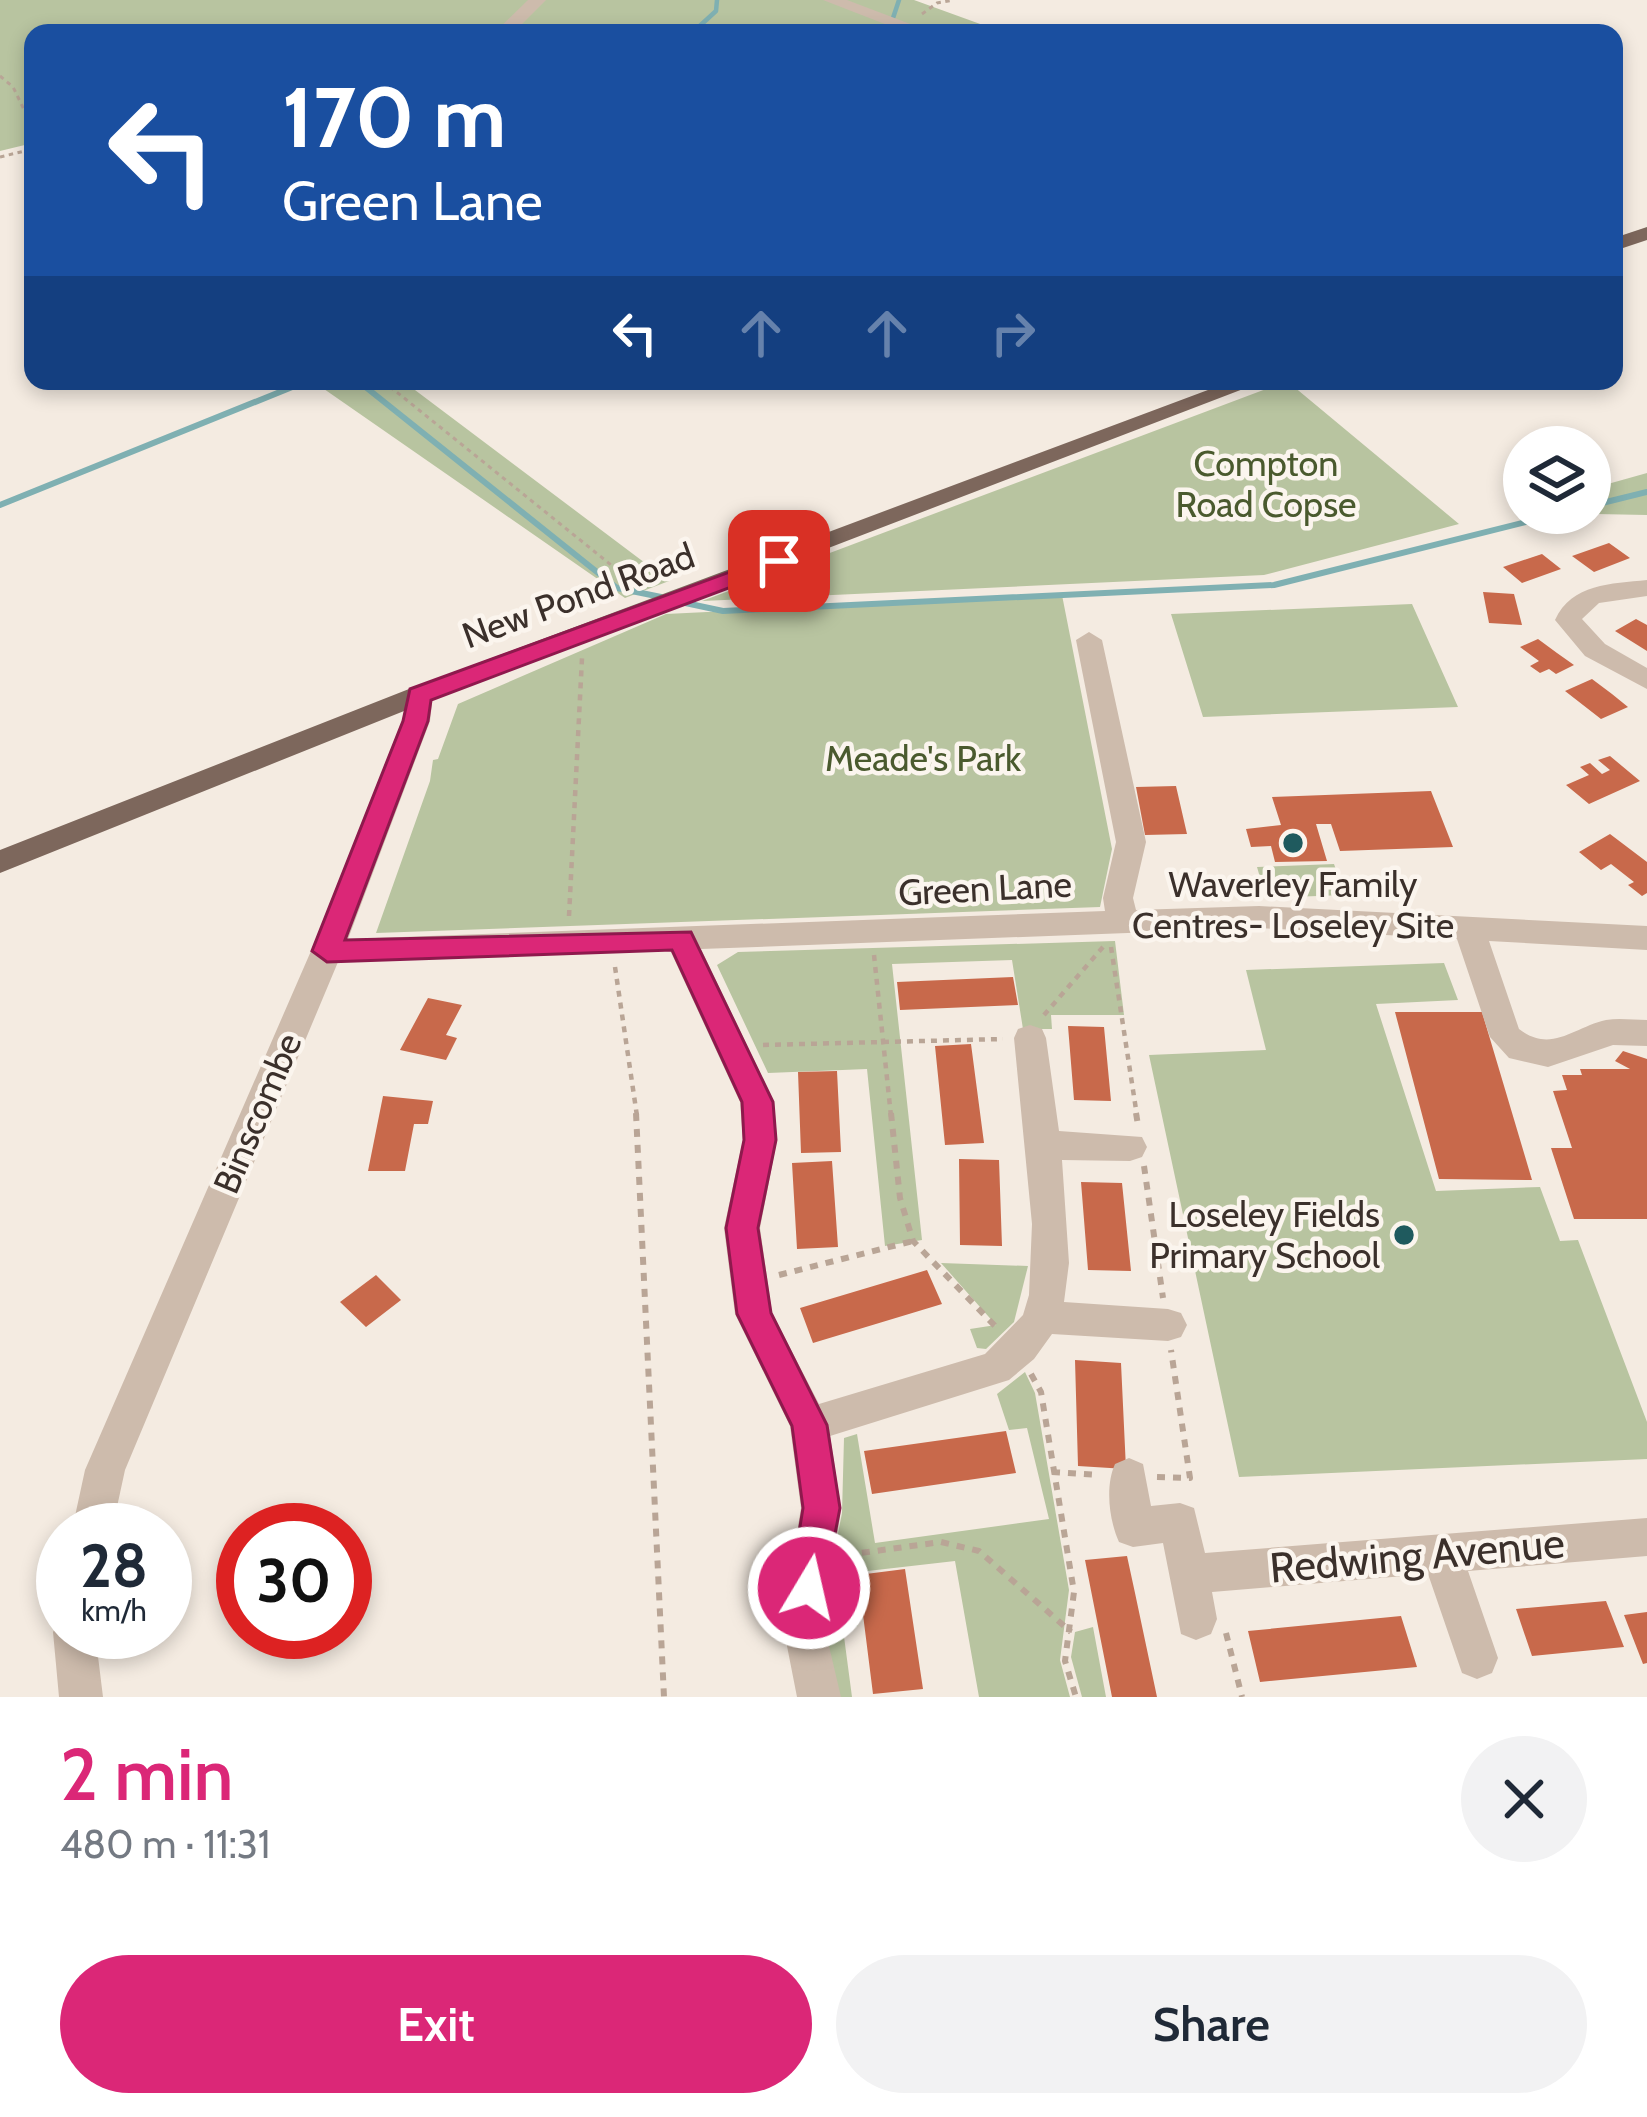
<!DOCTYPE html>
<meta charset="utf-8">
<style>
:root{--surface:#fff;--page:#f2f2f3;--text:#1f2937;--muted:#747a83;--accent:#db2777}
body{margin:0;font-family:Cabin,sans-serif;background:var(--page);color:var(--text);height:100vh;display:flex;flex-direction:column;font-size:45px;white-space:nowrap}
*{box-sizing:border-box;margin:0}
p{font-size:39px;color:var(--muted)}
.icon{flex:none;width:66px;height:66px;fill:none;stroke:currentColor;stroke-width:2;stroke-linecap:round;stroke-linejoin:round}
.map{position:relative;height:1697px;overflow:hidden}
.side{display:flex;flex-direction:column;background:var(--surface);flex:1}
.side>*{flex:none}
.top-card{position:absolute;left:24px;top:24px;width:1599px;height:366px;border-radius:24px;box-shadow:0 6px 18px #0003;background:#1a4fa0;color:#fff;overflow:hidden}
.fabs{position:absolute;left:1503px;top:426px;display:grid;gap:24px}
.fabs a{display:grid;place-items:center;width:108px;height:108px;border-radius:50%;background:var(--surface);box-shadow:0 6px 18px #0003;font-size:60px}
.speed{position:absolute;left:36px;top:1503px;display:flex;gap:24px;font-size:60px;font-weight:700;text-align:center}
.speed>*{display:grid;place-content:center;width:156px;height:156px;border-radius:50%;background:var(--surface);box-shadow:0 6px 18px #0003;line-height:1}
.speed small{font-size:30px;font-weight:400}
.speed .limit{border:18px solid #d22;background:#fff;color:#111}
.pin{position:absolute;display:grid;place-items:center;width:102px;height:102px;color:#fff;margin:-51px;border-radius:24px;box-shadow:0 6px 18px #0006}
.me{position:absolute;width:132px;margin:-66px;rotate:9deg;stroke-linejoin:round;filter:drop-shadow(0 0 9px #0008)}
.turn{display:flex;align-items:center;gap:42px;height:252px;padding:0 60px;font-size:54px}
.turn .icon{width:156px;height:156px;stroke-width:2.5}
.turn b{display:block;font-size:84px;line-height:102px}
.lanes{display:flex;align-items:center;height:114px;padding:0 60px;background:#0003;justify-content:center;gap:60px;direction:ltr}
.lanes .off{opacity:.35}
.round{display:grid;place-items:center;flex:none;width:126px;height:126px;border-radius:63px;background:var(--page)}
.headline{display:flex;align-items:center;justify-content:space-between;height:204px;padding:0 60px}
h1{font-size:72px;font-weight:600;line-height:90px;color:var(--accent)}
.button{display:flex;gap:24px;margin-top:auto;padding:24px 60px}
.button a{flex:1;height:138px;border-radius:72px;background:var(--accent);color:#fff;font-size:48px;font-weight:600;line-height:138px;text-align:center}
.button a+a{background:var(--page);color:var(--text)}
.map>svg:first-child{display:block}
.green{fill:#b8c4a0}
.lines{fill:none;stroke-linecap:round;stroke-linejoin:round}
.stream-far1{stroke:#7fb0b2;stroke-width:4.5}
.stream{stroke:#7fb0b2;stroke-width:6}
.building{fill:#c8694b}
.path-far2{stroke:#b9a596;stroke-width:3;stroke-dasharray:4.5 4.5;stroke-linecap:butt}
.path-far1{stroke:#b9a596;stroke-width:4.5;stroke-dasharray:6 6;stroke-linecap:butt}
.path{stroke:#b9a596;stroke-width:6;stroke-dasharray:8 8;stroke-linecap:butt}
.minor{fill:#cdbbac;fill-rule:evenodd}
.major{fill:#7d675c;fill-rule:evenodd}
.route{fill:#db2777;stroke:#8e194d;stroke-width:3}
.poi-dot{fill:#1f5a5e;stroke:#fbf5ee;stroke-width:4.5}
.labels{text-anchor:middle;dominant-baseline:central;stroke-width:9;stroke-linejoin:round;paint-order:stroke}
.park-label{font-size:36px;fill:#4a5a2e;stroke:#fbf5ee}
.street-label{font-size:36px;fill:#3b302b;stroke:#fbf5ee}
.poi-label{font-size:36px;fill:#3b302b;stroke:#fbf5ee}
.near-street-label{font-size:42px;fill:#3b302b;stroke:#fbf5ee}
</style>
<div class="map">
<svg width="1647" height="1697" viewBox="0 0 1647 1697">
<rect width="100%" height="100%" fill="#f4ebe1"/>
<path class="green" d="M0,0H914L1005,33H33V143L0,151Z
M284,381H403L669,581L625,598L324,389Z
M1287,381L1459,524L1264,575L702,601Z
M1647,473V515L1545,513H1590V489Z
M1062,595L1112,849L1100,907L376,933L430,781L433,760L438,759L458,704L666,614Z
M1412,604L1458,707L1203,717L1171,614Z
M1334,864L1345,895L1266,898L1257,867Z
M1115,941L1124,1015H1051L1052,1029H1023L1012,960L892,964L922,1240L885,1246L867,1069L768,1073L717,965L738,952Z
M1444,963L1458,1000L1376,1004L1436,1191L1540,1187L1560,1241L1578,1240L1647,1422V1459L1239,1477L1149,1055L1266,1050L1246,970Z
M941,1263L1028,1266L1014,1322L986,1349L977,1348L970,1329L996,1325Z
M1025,1372L1035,1393L1069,1590L1060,1660L1070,1697H979L955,1561L850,1573L858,1626L843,1629L852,1697H838L822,1614L842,1513L844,1438L857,1434L875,1543L1049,1519L1027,1428L1009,1430L997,1394Z
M1093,1627L1106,1697H1082L1071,1657L1075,1632Z"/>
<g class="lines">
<path class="stream-far1" d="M692,33L716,11L717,0
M888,33L899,0"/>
<path class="stream" d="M358,381L617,588L661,597
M0,505L307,381
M1590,506L1647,492
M676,601L723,611L1274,585L1562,513"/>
</g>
<path class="building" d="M1609,543L1630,558L1594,572L1572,556Z
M1542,554L1561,569L1522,583L1503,567Z
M1483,592L1514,594L1522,625L1489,623Z
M1636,619L1647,625V651L1615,631Z
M1538,639L1557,653L1574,665L1556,674L1549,669L1540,673L1530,666L1539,661L1520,647Z
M1592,679L1612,694L1628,707L1601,719L1565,691Z
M1610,756L1640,781L1589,804L1566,785L1589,775L1580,767L1590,763L1602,774L1610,770L1598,760Z
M1176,786L1187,834L1145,835L1136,787Z
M1431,791L1453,847L1340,851L1331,824H1316L1327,861L1275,862L1271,846L1251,847L1246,829L1281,825L1272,797Z
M1610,834L1647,862V893L1642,896L1628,885L1634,882L1611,864L1601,870L1579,852Z
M1013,977L1018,1005L900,1010L897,982Z
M428,998L462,1005L446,1035L457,1038L446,1060L400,1050Z
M1395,1012H1482L1532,1180L1439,1179Z
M1068,1026L1104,1027L1111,1101L1074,1100Z
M971,1044L984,1143L945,1145L935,1046Z
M1623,1051L1647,1059V1219H1574L1551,1148H1572L1553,1091L1567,1090L1562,1075H1582L1580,1069H1630L1615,1061Z
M837,1071L841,1152L801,1153L798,1072Z
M383,1096L433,1101L428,1124H414L405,1171H368Z
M959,1159L999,1160L1002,1246L960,1245Z
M832,1161L838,1247L797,1249L792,1163Z
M1081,1182L1122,1183L1131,1271L1088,1270Z
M927,1270L942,1304L813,1343L800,1308Z
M376,1275L401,1300L366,1327L340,1302Z
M1075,1360L1121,1363L1126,1469L1078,1466Z
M1006,1431L1016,1473L872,1494L864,1451Z
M1127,1556L1135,1593L1157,1697H1112L1085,1560Z
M905,1569L923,1689L873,1694L858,1575Z
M1606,1601L1624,1647L1532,1656L1516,1609Z
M1647,1612V1663L1643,1664L1624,1615Z
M1401,1616L1417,1667L1260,1682L1248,1631Z"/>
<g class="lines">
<path class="path-far2" d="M922,14L937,3L954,0
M0,76L13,87L31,124
M33,124V135
M0,157L33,149
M383,381L631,581L633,593"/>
<path class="path-far1" d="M569,916L582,658
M1111,947L1137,1116
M874,955L891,1116
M615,967L637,1116
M1044,1015L1103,947
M763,1045L1003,1039"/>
<path class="path" d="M636,1113L664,1697
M891,1113L900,1198L913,1241L996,1327
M1136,1113L1138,1125
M1144,1166L1163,1298
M779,1275L913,1241
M1031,1374L1041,1392L1074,1592L1065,1661L1076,1697
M1052,1472L1098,1475
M1157,1477L1190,1478L1171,1350
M846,1555L941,1542L979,1551L1071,1632
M1226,1633L1242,1697"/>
<path class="minor" d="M528,0H546L513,33H494Z
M823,0H847L934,33H908Z
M1647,580V596L1599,603L1582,619L1605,644L1647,668V689L1585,656L1555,620C1572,583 1611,584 1647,580Z
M1089,632L1102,640L1146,842L1133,898L1136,910L1259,906L1647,926V950L1489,941L1519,1029C1551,1054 1574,1027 1606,1020C1619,1018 1634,1020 1647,1020V1046L1613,1045L1548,1067L1509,1058L1490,1037L1457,939L1259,928L701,949L774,1102L777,1140L760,1228L772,1313L819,1404L985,1354L1023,1315L1029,1295L1032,1224L1014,1038L1018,1029L1030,1025L1042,1029L1046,1038L1059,1131L1142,1137L1147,1147L1142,1157L1130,1161L1062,1160L1069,1263L1064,1302L1168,1309L1181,1313L1187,1325L1181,1337L1168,1341L1052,1334L1034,1359L1009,1380L830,1436L841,1508L830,1588L829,1646L841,1697H797L787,1646L788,1588L801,1508L790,1426L735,1314L724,1228L743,1140L740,1102L670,950L338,962L125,1470L112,1530H72L85,1470L311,951L402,721L409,689H429L433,695L430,721L348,939L1105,911L1103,898L1116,842L1076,640Z
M1129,1458L1143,1464L1151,1506L1180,1503L1194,1508L1205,1553L1647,1518V1556L1468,1571L1498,1658L1492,1673L1477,1679L1462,1673L1428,1574L1212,1592L1217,1619L1211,1634L1196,1640L1181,1634L1163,1543L1133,1547L1119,1542C1109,1520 1105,1486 1115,1464Z
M63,1616V1632H95L103,1697H59L53,1632Z"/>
<path class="major" d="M1647,227V240L1614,251V238Z
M1232,381H1264L429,701L0,873V850L409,689Z"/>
</g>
<path class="route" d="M779,554L787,556V566L431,700L428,721L345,940L691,932L773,1102L776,1140L758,1228L771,1313L827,1425L840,1508L822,1601L809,1607L795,1601L790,1588L803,1508L792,1426L737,1314L726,1228L744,1140L742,1102L672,950L327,962L312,951L403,721L410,689Z"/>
<g class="poi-dot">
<circle cx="1293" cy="843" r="12"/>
<circle cx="1404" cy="1235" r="12"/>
</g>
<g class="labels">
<g class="park-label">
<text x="1266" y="463">Compton<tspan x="1266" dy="41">Road Copse</tspan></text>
<text x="923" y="758">Meade's Park</text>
</g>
<g class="street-label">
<text transform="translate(578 595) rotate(-20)">New Pond Road</text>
<text transform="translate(985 888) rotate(-3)">Green Lane</text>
<text transform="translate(257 1113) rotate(-67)">Binscombe</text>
</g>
<g class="poi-label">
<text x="1293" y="884">Waverley Family<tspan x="1293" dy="41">Centres- Loseley Site</tspan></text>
<text x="1380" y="1214" text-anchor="end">Loseley Fields<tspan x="1380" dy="41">Primary School</tspan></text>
</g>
<g class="near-street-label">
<text transform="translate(1417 1555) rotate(-5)">Redwing Avenue</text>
</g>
</g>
</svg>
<div class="fabs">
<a><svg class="icon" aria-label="layers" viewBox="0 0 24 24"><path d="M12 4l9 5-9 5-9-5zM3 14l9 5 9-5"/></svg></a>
</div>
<div class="speed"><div>28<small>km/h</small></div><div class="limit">30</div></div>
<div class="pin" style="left:779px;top:561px;background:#d93025"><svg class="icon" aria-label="arrive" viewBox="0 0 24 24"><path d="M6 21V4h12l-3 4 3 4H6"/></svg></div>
<svg class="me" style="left:809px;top:1588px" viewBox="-20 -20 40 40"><circle r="17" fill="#db2777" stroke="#fff" stroke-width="3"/><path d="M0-11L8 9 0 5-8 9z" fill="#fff"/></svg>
<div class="top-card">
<div class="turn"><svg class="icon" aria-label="left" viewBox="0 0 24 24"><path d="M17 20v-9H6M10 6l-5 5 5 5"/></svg><div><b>170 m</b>Green Lane</div></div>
<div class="lanes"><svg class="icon" aria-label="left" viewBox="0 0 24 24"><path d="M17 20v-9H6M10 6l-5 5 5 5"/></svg><svg class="icon off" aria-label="ahead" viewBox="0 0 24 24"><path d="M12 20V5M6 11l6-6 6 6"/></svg><svg class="icon off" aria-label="ahead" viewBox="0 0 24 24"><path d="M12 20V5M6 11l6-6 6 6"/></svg><svg class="icon off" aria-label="right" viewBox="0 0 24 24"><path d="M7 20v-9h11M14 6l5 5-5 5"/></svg></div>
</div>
</div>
<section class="side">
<div class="headline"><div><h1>2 min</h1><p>480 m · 11:31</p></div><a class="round"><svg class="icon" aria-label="close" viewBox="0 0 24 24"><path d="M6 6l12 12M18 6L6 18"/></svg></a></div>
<div class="button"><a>Exit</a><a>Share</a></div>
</section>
